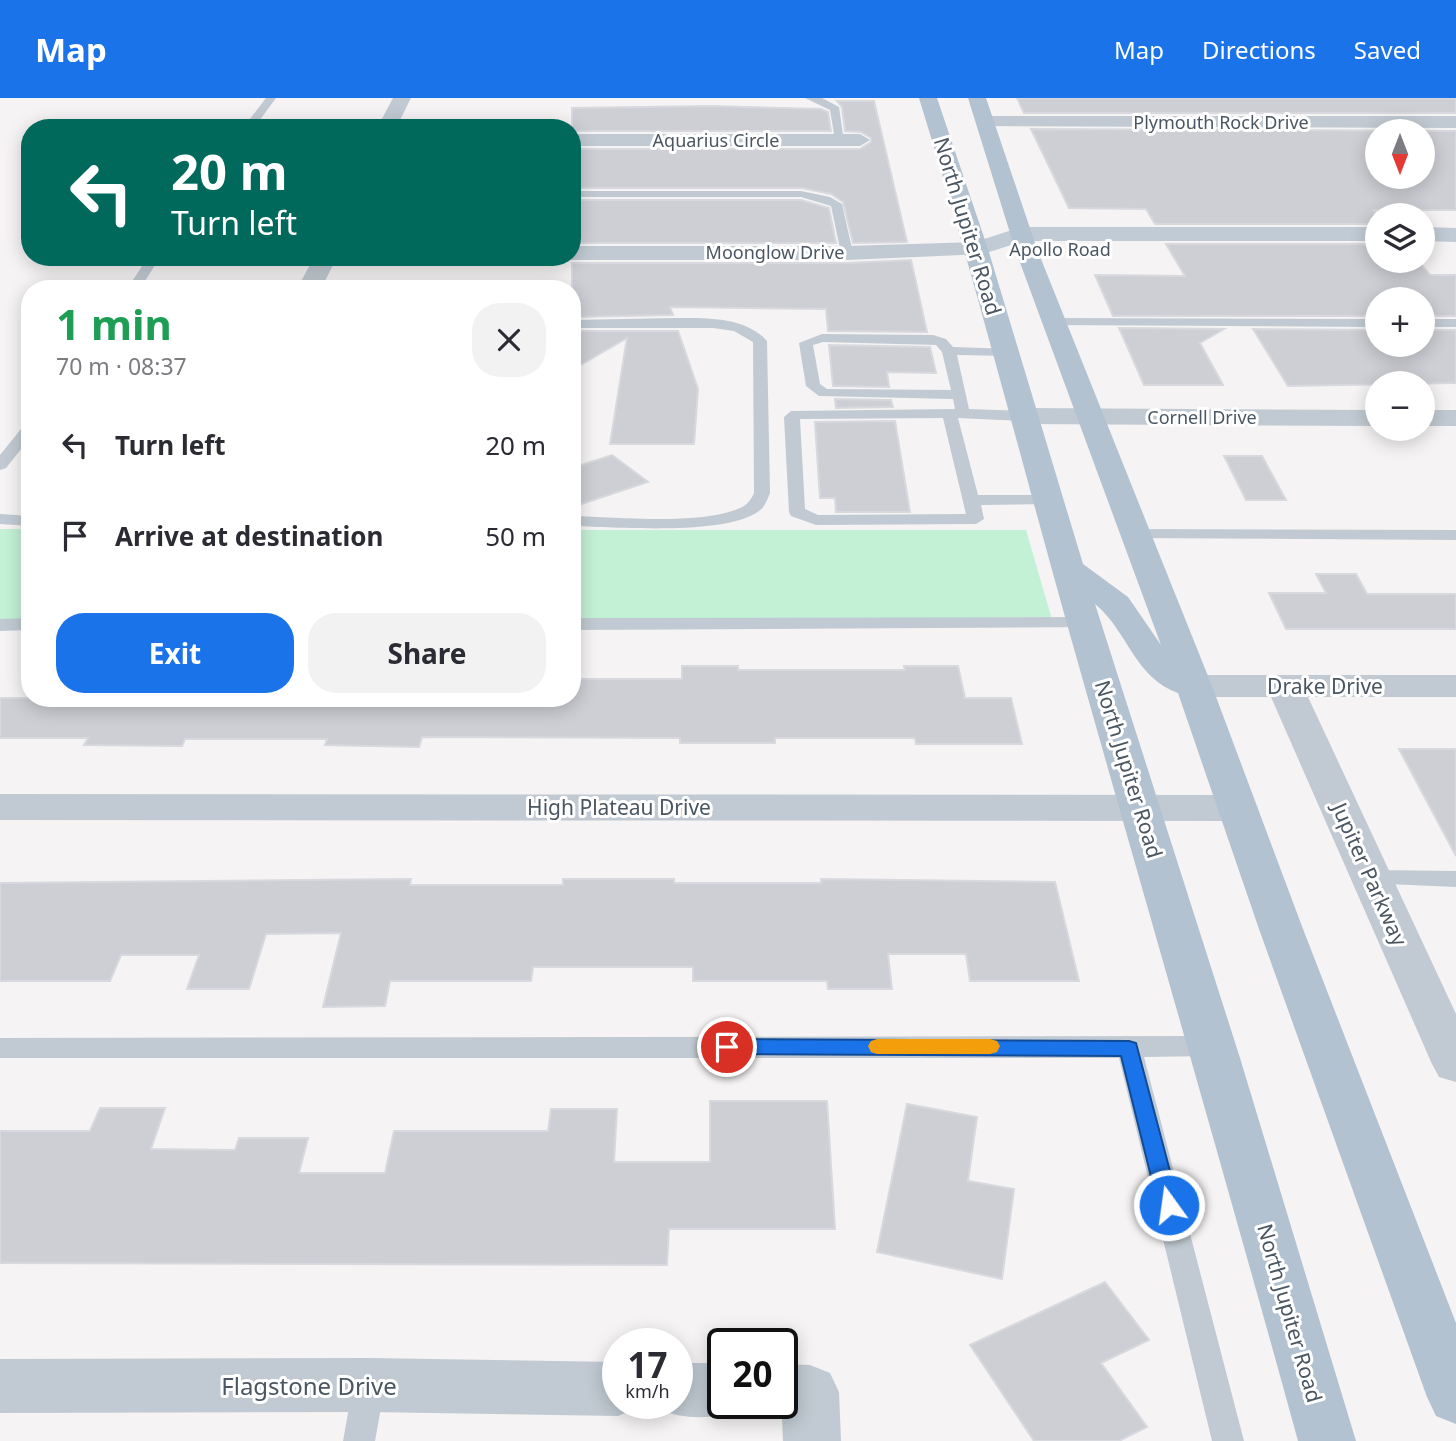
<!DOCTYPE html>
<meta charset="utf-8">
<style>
:root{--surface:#fff;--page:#f2f2f3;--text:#2b2b33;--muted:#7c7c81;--accent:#1a73e8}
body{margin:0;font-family:"Noto Sans",sans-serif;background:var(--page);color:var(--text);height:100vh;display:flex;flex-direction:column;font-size:26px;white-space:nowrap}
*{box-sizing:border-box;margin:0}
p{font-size:23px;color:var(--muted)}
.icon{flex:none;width:38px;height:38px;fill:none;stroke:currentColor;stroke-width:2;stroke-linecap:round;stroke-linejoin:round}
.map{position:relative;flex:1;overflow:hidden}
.details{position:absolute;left:21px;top:182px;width:560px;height:427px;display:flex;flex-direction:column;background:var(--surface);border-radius:28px;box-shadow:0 4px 18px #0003}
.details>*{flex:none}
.hud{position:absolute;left:21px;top:21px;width:560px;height:147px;border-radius:28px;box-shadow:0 4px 18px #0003;background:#00695c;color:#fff;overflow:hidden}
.needle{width:46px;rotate:180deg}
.controls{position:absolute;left:1365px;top:21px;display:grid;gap:14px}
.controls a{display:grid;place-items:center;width:70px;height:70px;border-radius:50%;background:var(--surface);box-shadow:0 4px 18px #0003;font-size:35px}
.speed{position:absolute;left:602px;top:1230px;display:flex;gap:14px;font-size:35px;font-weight:700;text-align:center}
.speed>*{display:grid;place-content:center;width:91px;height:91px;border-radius:50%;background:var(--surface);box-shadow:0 4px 18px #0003;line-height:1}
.speed small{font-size:18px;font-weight:400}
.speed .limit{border:4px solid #111;border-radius:10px;background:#fff;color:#111}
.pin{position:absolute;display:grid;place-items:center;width:60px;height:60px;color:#fff;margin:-30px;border:4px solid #fff;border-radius:50%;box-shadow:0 2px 7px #0007}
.me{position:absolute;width:77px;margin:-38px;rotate:346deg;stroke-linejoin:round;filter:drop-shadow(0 0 5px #0008)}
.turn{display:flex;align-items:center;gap:24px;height:147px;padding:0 35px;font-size:32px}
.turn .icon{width:91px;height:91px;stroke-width:2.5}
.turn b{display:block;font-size:49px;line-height:60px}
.round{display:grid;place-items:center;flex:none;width:74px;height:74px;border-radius:28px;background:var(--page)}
.head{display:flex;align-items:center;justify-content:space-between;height:119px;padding:0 35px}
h1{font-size:42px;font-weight:700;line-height:52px;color:#1e9e55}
.action{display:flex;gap:14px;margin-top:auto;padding:14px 35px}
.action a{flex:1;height:80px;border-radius:28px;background:var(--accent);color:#fff;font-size:28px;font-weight:700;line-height:80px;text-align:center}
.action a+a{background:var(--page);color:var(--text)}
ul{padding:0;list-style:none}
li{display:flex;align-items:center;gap:21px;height:91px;padding:0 35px}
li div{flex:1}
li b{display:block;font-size:26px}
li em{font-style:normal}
header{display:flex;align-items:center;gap:42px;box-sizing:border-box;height:98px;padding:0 35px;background:var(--accent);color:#fff}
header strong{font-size:33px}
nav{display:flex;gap:38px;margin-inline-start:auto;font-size:24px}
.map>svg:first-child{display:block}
.green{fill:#c3f1d5}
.building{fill:#cdcfd5;stroke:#d7d9de;stroke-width:2;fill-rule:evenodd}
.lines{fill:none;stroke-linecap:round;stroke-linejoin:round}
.lane{fill:#c1cad2;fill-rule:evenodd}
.street{fill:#c1cad2;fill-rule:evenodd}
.secondary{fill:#c1cbd6;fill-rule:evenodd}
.primary{fill:#b3c2d1;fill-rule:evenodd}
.route{fill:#1a73e8;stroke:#114b97;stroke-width:2}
.slow{fill:#f59e0b}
.labels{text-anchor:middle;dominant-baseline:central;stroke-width:6;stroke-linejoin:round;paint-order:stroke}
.far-street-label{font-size:18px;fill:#4a5661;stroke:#fff}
.street-label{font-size:21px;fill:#4a5661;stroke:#fff}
.near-street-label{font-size:24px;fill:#4a5661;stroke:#fff}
</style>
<header>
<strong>Map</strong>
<nav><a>Map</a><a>Directions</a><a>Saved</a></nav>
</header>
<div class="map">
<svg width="1456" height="1343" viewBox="0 0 1456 1343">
<rect width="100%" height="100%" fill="#f5f3f3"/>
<path class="green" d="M0,431H30V524H0Z
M572,432H1026L1053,525H572Z"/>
<path class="building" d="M1017,0H1456V15H1024Z
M837,3H874L907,144L853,145L843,104L831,96L802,90H572V51H860L871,44V40L861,34L845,33L842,9Z
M712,8L821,11L828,14L831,33H572V10Z
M1031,31L1456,33V112H1373L1378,117L1377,126H1155L1146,111L1069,110ZM1377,33H1423V79H1377Z
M572,102H801L829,110L836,145H572Z
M1166,146H1377V163H1418L1430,177H1456V218H1423V201H1377V218H1113L1095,177L1185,178Z
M911,162L927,234L828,233L826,211L670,209L673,217L572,219V165H847Z
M1119,230L1224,231L1200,245L1223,287H1144Z
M1253,231L1377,232V247H1423V232H1456V285L1288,288Z
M572,233H678L698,291L694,346H610L627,240L572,272Z
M829,247L930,249L936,275L887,274L889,289L833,288Z
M835,301L891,302L893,309L836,310Z
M895,323L910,414H836L835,400H820L815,324Z
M612,357L648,384L572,409V370Z
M1224,358H1262L1286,402H1246Z
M1316,476H1356L1367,496H1456V531H1286L1269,495H1326Z
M682,568H738V572H905L904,568H958L965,600H1011L1022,646H916L915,640H775V645H680V640L422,639L419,649L325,647L327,641H185L182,648L84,647L88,640H0V600H572L573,581H682Z
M1399,651H1456V758Z
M411,781L410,787H563V781H674V785H821V781L1055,784L1079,883H970L966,856H888L892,891H828L827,883H693V869H533L531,883H390L385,908L323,909L341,835L266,836L249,891H187L199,857H121L110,883H0V785Z
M710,1003H827L835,1131H669L667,1167L0,1165V1033H90L100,1010H165L151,1051L235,1052L239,1040H308L299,1075H385L394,1033H548L551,1011H617L614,1064H710Z
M907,1006L977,1019L968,1083L1014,1091L1002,1181L877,1154Z
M1105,1184L1149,1242L1101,1265L1147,1329L1119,1343H1034L970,1247Z"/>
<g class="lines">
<path class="lane" d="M266,0H276L254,30H243Z
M805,0H822L839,9L844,44L835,42L830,12Z
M572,93H801L830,99L842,106L853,155L847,159L841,155L831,108L801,99H572Z
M148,159H160L140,191H127Z
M674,220C704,220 745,218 767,243L770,395C767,402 765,409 759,413C726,438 615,429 572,428V418C618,419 692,427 735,412C745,409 750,404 754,395L753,244L734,233L713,230H572V222Z
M1056,220L1377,221V229L1051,227V221Z
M1423,221H1456V229H1423Z
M822,236L933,237L946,241L953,249L1012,251V257L1007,258L957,257L969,311L1026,313L1034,318L1026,323L958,320L978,397H1049L1057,402L1055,406L981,407L984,421L976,426L816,427L791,418L789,414L784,319L791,313L955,311L953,301L819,298L806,288L799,245ZM823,244L936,247L942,254L951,292L827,291L820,286L813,247ZM943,320L966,416L818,417L805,411L800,321Z
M30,324V340L6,370L0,372V357L25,326Z
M0,416L30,418V428L0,426Z
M1137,431L1456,432V442L1131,440L1128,436Z
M1084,519L1093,525L1091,529L572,532V520Z
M30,520V532L0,533V521Z
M1372,772L1456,773V789L1364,785L1361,780L1364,775Z
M1212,938L1221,941L1225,948L1221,955L1212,958L1144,959L1244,1343H1212L1119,960H0V940Z
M369,1273L380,1277L385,1287L375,1343H343L353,1287L358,1277Z"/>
<path class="street" d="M393,0H411L396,30H377Z
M986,18H1456V30L979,28L976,24L979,20Z
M572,36H860L870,42L860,48H572Z
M977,144L985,146L988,151L985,156L847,162H572L563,159H572V148H847Z
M314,159H337L321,191H297Z
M1026,310L1377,312V328L1026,326L1016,324L1012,318L1016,312Z
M1423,312H1456V328H1423Z
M1194,577H1456V599H1308L1456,916V984L1439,979L1432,966L1271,599H1194L1181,596L1176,588L1181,580Z
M0,696L1238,697L1252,701L1258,710L1252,719L1238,723L0,722Z
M369,1260L618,1264V1306H640L638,1310L618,1318L369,1314L0,1315V1261Z
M677,1265H723V1306H746L743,1311C715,1322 685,1322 657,1311L654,1306H677Z
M782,1266L810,1267L830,1275L839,1294L841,1343H783L782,1320L762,1312L759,1306H782Z"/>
<path class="secondary" d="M1021,129H1377V143H1023L977,158L969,156L966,151L969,146Z
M1423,129L1456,130V144L1423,143Z"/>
<path class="primary" d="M919,0H937L988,151L1083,466L1128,499L1161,547L1015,151L968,0H986L1037,151L1212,588L1303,831L1456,1225V1326L1436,1318L1427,1299L1259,831L1178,595C1134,579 1128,533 1095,506L1240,960L1356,1343H1298C1223,1070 1144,799 1067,526C1018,351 973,174 919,0Z"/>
</g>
<path class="route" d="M727,941L1129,943L1136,945L1179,1107L1176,1114L1169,1116L1161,1114L1158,1107L1121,958L727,956L720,954L717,949L720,943Z"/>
<path class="slow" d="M877,941H990L997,943L1000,948L997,954L990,956H877L871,954L868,948L871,943Z"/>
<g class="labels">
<g class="far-street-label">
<text x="1221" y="24">Plymouth Rock Drive</text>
<text x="716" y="42">Aquarius Circle</text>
<text x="1060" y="151">Apollo Road</text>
<text x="775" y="154">Moonglow Drive</text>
<text x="1202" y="319">Cornell Drive</text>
</g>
<g class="street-label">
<text transform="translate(968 128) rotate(73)">North Jupiter Road</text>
<text x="1325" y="588">Drake Drive</text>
<text transform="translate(1129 671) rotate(73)">North Jupiter Road</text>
<text x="619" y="709">High Plateau Drive</text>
<text transform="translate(1370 776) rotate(66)">Jupiter Parkway</text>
<text transform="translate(1290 1215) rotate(74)">North Jupiter Road</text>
</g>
<g class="near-street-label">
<text x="309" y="1287">Flagstone Drive</text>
</g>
</g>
</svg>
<div class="controls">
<a><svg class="needle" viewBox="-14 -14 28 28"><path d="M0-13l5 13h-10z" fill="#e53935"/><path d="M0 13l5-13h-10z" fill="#7c7c81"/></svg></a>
<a><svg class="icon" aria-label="layers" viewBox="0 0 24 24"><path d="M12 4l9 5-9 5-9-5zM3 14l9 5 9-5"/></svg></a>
<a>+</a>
<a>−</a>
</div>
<div class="speed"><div>17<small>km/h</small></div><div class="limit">20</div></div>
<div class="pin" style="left:727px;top:949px;background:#d93025"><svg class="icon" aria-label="arrive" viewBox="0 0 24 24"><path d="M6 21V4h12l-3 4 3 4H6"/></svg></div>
<svg class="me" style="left:1169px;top:1107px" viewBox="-20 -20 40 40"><circle r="17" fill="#1a73e8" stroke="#fff" stroke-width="3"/><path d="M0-11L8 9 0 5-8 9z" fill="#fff"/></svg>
<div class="hud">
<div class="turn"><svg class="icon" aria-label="left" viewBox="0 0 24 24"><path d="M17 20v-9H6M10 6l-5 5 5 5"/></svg><div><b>20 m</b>Turn left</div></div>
</div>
<section class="details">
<div class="head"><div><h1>1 min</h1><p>70 m · 08:37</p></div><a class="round"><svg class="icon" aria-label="close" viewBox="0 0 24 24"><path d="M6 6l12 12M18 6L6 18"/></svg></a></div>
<ul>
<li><svg class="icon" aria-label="left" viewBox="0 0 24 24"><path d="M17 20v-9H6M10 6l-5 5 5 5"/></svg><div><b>Turn left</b></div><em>20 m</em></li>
<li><svg class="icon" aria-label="arrive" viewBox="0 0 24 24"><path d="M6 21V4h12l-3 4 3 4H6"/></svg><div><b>Arrive at destination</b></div><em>50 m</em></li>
</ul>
<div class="action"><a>Exit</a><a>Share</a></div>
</section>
</div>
